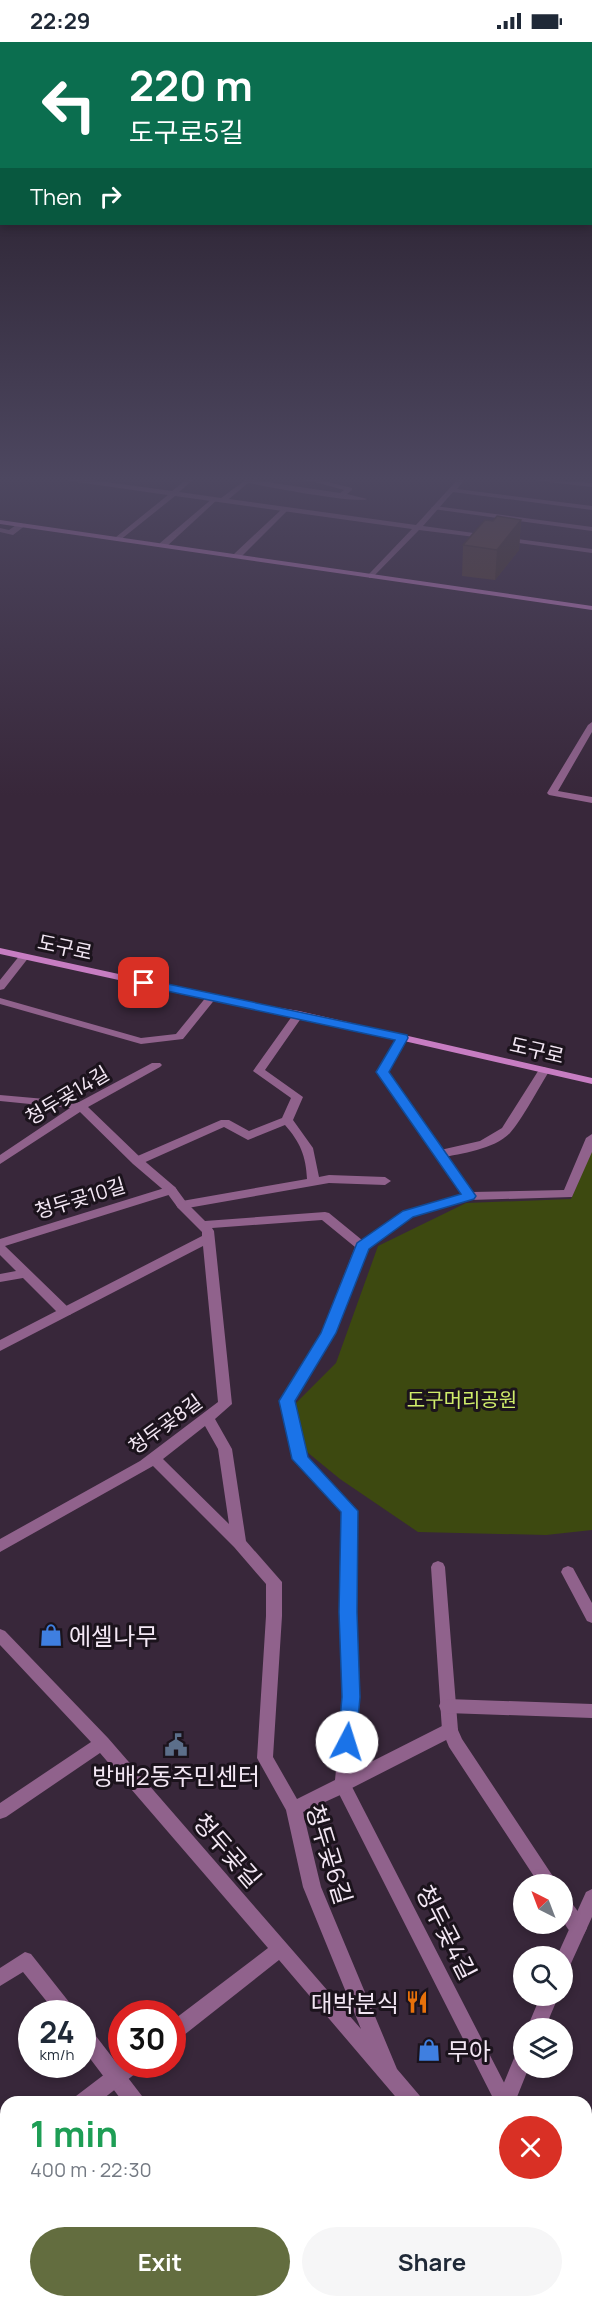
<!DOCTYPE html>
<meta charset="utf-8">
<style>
:root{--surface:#fff;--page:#f6f6f7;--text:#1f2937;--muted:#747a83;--accent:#636d3f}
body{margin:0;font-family:Manrope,"Noto Sans KR",sans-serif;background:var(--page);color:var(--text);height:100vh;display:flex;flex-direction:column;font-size:22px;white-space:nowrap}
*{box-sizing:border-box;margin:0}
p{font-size:20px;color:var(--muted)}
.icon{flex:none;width:33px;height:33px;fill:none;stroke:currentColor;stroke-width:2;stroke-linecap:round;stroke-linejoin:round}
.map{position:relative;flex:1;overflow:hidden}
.sheet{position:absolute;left:0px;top:2054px;width:592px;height:212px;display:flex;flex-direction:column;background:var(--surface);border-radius:18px 18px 0 0;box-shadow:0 3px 9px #0003}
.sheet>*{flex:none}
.top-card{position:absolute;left:0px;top:0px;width:592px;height:183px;box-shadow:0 3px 9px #0003;background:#0b6e4f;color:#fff;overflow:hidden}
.needle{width:39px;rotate:318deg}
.tools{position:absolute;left:513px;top:1832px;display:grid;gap:12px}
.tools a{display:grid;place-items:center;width:60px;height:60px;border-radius:50%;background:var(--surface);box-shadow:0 3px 9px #0003;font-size:30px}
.speed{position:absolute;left:18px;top:1958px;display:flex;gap:12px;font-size:30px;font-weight:700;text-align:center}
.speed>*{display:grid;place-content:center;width:78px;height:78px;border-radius:50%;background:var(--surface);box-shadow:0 3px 9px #0003;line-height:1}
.speed small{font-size:15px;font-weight:400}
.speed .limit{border:9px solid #d22;background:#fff;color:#111}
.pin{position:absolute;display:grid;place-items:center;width:51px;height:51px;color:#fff;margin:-26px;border-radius:12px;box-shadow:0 3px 9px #0006}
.me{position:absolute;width:66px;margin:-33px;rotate:5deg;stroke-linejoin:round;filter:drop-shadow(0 0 4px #0008)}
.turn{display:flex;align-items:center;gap:21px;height:126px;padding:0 30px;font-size:27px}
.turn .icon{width:78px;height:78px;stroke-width:2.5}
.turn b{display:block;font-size:42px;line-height:51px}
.then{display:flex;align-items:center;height:57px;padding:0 30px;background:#0003;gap:12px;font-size:22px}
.round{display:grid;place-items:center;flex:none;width:63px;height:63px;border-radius:32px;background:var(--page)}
.head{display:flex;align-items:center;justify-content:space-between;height:102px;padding:0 30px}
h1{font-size:36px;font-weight:700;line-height:45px;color:#1e9e55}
.action{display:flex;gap:12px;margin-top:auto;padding:12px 30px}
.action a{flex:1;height:69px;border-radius:36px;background:var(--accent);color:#fff;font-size:24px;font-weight:700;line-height:69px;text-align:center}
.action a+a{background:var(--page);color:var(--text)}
.status{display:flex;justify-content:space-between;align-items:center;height:42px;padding:0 30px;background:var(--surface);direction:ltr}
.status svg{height:16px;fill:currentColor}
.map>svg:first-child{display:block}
.education{fill:#3b3241}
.green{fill:#3d4910}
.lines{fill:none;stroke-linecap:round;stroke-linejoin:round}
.lane{fill:#90628c;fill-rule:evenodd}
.street{fill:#90628c;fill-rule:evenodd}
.secondary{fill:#c77dc2;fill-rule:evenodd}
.wall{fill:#523d2f}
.shaded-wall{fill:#423226}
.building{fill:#5f4737;stroke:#423226;stroke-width:1.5}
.route{fill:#1a73e8;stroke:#114b97;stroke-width:1.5}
.labels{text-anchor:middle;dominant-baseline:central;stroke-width:6;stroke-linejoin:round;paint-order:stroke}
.street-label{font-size:20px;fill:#f3e7f4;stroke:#1b131c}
.park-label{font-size:20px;fill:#cfec6a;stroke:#1b131c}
.near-poi-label{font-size:24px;fill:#f3e7f4;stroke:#1b131c;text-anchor:start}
.near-street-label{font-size:24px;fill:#f3e7f4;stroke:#1b131c}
</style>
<div class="status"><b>22:29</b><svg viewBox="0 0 49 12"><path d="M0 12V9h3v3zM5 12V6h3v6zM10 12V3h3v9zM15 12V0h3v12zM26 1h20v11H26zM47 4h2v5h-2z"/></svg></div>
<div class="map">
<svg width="592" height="2264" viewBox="0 0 592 2264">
<rect width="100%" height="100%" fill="#38273a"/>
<path class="education" d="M357,2259H574L579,2264H351Z"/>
<path class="green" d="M592,1108V1488L546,1493L418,1490L340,1437L307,1410L294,1363L336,1321L378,1204L466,1161L571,1157Z"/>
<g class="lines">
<path class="lane" d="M247,437L340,451L344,448L308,438L316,437L352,446V448L347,452L367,457C358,462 262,444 245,440V438Z
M537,437L592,441V445L540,439Z
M213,456L218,457L166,505H160V501Z
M435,464L592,485V489L433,467L431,466Z
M283,466L289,467L240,516H234V512Z
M299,969L304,972L265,1028L303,1055L293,1078L313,1106L319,1135L329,1133L385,1135L391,1139L385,1143L329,1141L182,1167L178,1166L176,1163L182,1159L307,1137C306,1114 300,1100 285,1083L248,1098L224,1085L141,1122L137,1123L131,1119L133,1116L221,1078H229L249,1089L282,1076L291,1056L253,1029L295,970Z
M544,1025L550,1028C539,1045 522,1078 510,1091C493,1108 462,1111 440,1116L436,1115L434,1112L436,1109L480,1099L502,1086L540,1026Z
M171,1144L175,1145L177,1148L175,1151L5,1204L70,1267L72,1270L70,1273H60L23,1236L0,1240V1232L16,1229L0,1213V1197Z
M438,1519L443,1521L445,1525L458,1688L462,1697L558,1842H539L449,1705L442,1688L431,1525L433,1521Z
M568,1524L573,1526L592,1561V1581L587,1579L561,1530L563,1526Z
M343,1737L349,1739L514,2060H495L335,1744L337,1739Z
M562,1854C573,1858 582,1876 587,1886L584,1892L578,1894C561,1888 562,1870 562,1854Z
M25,1910L31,1912L73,1965L76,1971H56L23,1930L0,1944V1926Z
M82,1982L89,1985L142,2054L144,2060H123L82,2006Z
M266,2259H288L290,2264H268Z"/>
<path class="street" d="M67,437H84L172,449L187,437H194L179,450L221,456L247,437L249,438V440L229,457L416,483L458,437H465L457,447L592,464V468L453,450L423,484L488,493H491V497L419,488L372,536H369V532L412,487L175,454L119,499H116V495L168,453L70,439Z
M299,437H314V438L311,440Z
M19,481L26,483L13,493L0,490V486L9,488Z
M502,495L592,507V511L505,499L501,497Z
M592,680V690L558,749L592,755V761L549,753L547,751L588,683Z
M24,912L29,915L4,947L0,948V938L20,913Z
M211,953L216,956L183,997L141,1002L0,962V956L141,996L176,992L207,954Z
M402,993L407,996L388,1030L472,1150L564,1148L586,1096L592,1092V1110L572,1155L470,1158L412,1175L367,1206L335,1291L294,1359L307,1415L356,1469V1570L359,1655L353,1729L444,1683L450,1681L456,1683L458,1688L456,1693L350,1747L349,1749L303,1770L321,1845L397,2027L420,2054L422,2060H400L279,1918L179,1997L172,2000V1979L268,1906L100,1711L6,1775L0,1777V1761L91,1700L0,1603V1587L5,1589L108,1696L361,1987L303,1845L286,1768L257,1716L266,1574V1542L234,1505L153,1424L0,1510V1497L140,1419L218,1360L203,1204L0,1309V1298L202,1194V1190L178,1166L167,1151L133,1122L80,1070L0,1122V1113L70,1066L0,1059V1053L79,1060L152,1021H160L162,1023L160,1025L88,1065L141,1116L175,1145L186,1160L205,1179L325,1170L329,1171L362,1198L404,1169L462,1152L376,1030L397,996ZM322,1178L355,1205L321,1291L280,1359L293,1417L342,1471L340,1570L343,1655L335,1738L297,1757L273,1715L282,1574V1540L246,1499L232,1407L215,1377L232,1362L214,1189L212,1186ZM205,1384L218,1407L229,1482L163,1417Z
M447,1657L592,1662V1676L447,1671L441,1669L439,1664L441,1659Z
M592,1847V1875L568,1928L562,1930V1914H557L586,1850Z
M541,1953H559L545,1986H527Z
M524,2006V2025H529L515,2060H496L517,2009Z
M122,2019V2022H142L140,2028L99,2060H74L76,2054Z
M592,2096V2117L586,2119V2099Z
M6,2105V2126L0,2129V2108Z
M0,2160L6,2163V2188L0,2185Z
M586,2234L592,2236V2260L586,2258Z
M55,2259H77L79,2264H57Z
M331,2259H354L352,2264H329Z"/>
<path class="secondary" d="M0,478L592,564V568L0,482Z
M0,906L251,961L299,969L592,1036V1042L299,975L251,967L0,912Z"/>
</g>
<path class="wall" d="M521,478L519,508L495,538L462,534L463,503L493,479Z"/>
<path class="shaded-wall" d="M521,478L519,508L495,538L497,508Z"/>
<path class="building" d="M497,474L521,478L497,508L463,503L485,478L493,479Z
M507,2259H521L525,2264H502Z
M560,2259L565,2264H555Z"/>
<linearGradient id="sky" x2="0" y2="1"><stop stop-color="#1f1520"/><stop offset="0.58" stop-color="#4d4760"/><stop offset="1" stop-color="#4d4760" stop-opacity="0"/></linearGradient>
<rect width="592" height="754" fill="url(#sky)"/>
<path class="route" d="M144,937L407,993L408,996L389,1030L476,1154L474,1157L413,1175L369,1207L336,1291L295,1359L308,1415L358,1469L357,1570L360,1655L356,1700L353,1705L347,1707L340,1705L338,1700L342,1655L339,1570L341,1470L292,1417L279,1359L321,1291L357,1201L403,1169L461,1152L376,1030L395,998L139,943V938Z"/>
<defs>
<g id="shop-bare" transform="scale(1.8)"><path d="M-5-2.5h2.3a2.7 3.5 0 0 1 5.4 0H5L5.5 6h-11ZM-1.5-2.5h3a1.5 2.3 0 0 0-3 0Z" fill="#3f7fe0" stroke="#1b131c" stroke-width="2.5" paint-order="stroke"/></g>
<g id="civic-bare" transform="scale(1.8)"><path d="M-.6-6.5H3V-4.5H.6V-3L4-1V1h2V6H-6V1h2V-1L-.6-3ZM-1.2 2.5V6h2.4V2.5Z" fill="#5c6f8a" stroke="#1b131c" stroke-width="2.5" paint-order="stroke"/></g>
<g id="restaurant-bare" transform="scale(1.8)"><path d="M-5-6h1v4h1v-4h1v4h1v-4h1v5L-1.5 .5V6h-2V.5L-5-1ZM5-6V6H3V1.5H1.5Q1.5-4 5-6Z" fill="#e8710a" stroke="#1b131c" stroke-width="2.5" paint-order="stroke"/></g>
</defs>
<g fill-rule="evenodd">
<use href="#shop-bare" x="51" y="1593"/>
<use href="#civic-bare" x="176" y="1703"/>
<use href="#restaurant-bare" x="417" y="1960"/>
<use href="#shop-bare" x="429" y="2008"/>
</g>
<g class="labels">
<g class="street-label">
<text transform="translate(65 905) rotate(12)">도구로</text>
<text transform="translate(537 1008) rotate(13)">도구로</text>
<text transform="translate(67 1053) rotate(-31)">청두곶14길</text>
<text transform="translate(80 1156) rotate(-17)">청두곶10길</text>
<text transform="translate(165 1382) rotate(-36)">청두곶8길</text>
</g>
<g class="park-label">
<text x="462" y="1357">도구머리공원</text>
</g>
<g class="near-poi-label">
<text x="69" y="1593">에셀나무</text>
<text x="176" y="1733" text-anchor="middle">방배2동주민센터</text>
<text x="399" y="1960" text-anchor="end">대박분식</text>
<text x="447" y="2008">무아</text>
</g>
<g class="near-street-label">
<text transform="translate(228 1808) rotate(49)">청두곶길</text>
<text transform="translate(330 1812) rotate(73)">청두곶6길</text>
<text transform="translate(447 1890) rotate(63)">청두곶4길</text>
</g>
</g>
</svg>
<div class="tools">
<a><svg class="needle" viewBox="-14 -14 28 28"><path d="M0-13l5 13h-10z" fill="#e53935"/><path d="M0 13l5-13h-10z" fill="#747a83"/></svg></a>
<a><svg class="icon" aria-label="search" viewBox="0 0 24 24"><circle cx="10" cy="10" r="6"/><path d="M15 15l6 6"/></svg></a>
<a><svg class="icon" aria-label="layers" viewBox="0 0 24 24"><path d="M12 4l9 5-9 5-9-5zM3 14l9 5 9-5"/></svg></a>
</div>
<div class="speed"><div>24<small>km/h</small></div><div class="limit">30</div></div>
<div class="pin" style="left:144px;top:941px;background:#d93025"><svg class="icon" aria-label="arrive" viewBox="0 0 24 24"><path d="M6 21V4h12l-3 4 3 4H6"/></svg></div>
<svg class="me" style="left:347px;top:1700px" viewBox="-20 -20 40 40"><circle r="19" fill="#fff"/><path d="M0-13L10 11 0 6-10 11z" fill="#1a73e8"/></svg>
<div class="top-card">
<div class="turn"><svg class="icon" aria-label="left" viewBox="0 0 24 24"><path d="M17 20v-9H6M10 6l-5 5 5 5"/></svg><div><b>220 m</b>도구로5길</div></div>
<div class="then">Then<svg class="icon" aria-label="right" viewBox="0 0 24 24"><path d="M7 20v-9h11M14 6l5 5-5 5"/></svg></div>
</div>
<section class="sheet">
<div class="head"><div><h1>1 min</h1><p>400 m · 22:30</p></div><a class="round" style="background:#d93025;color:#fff"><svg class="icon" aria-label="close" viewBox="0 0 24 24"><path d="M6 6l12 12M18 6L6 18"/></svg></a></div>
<div class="action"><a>Exit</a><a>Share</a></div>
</section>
</div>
